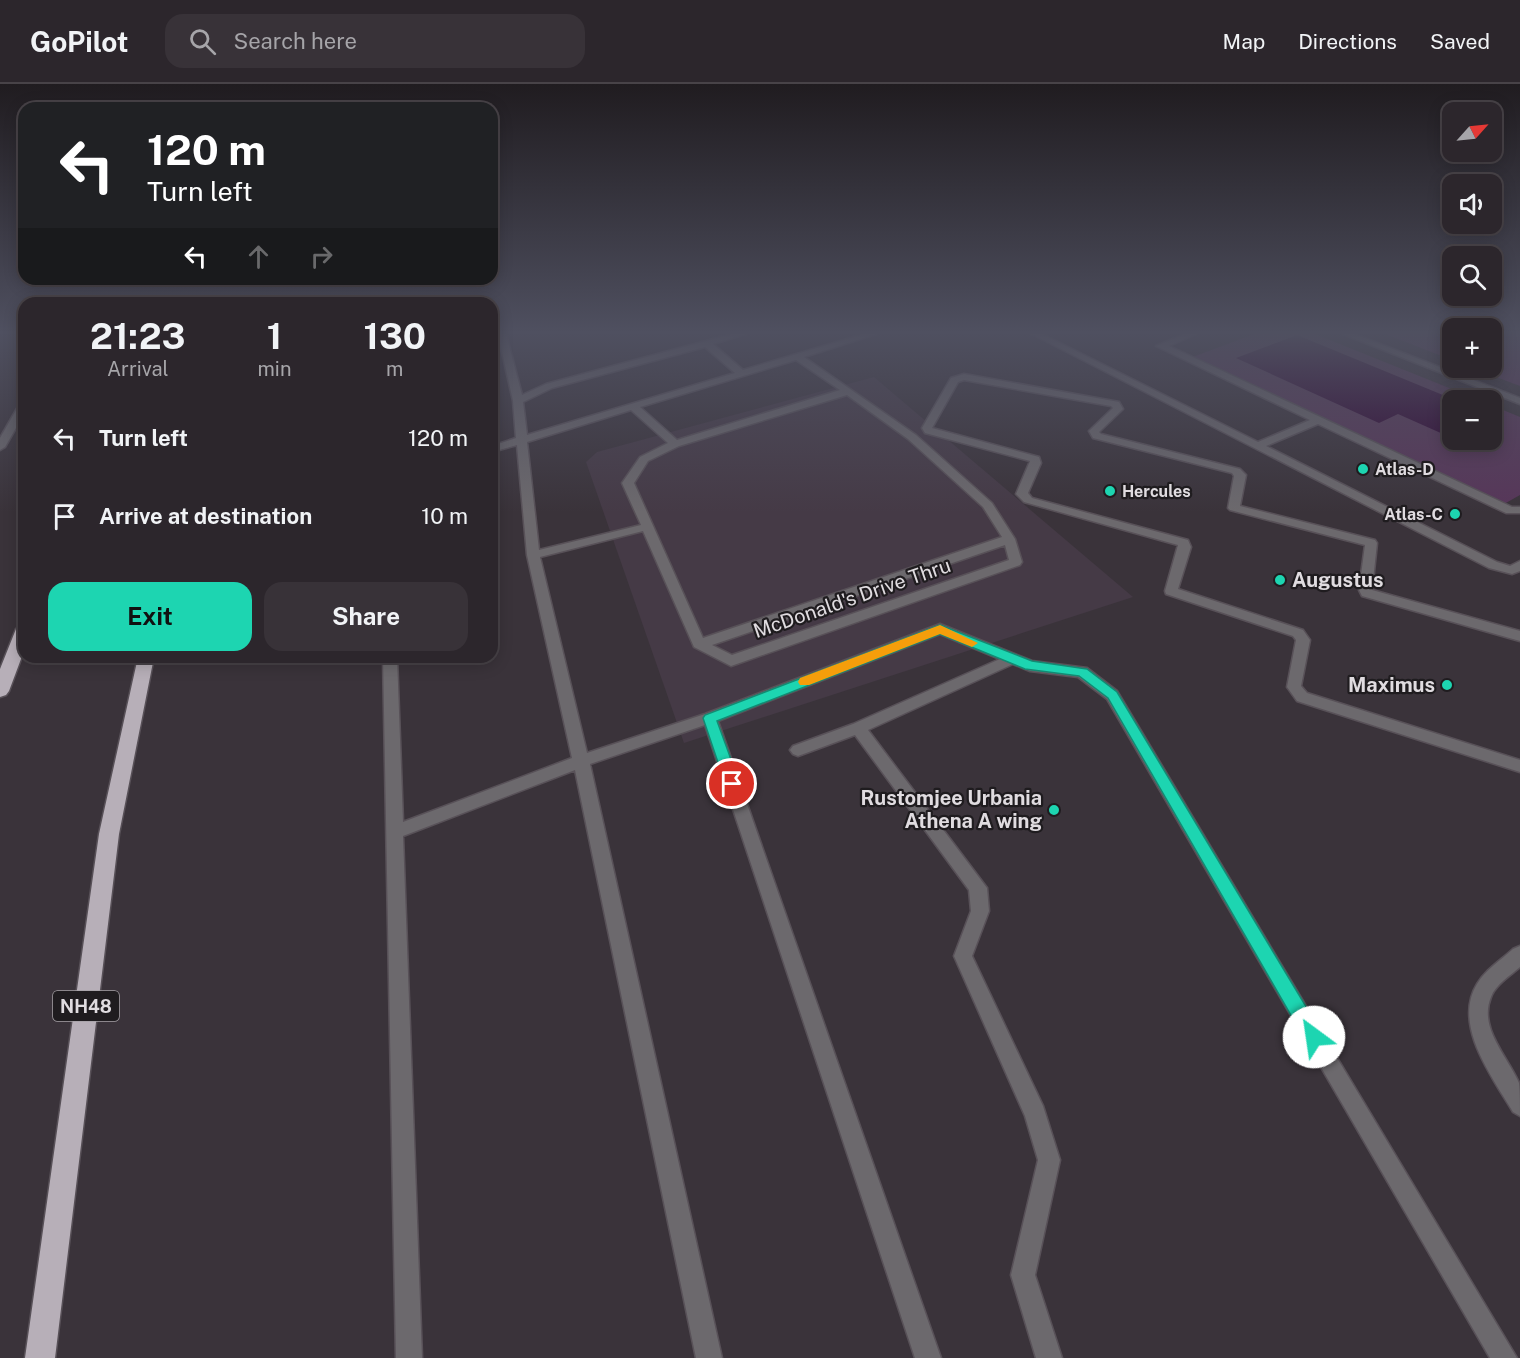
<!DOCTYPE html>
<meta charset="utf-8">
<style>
:root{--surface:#2c262c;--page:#383238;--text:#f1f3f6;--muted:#a6a5a9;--line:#484348;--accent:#1dd5b1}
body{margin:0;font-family:"Public Sans",sans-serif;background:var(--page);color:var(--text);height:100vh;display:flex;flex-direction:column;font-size:22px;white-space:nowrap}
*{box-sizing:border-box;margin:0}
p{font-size:20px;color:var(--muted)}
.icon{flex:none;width:33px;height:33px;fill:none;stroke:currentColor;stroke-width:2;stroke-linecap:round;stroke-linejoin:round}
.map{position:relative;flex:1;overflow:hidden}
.side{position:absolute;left:18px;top:213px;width:480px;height:366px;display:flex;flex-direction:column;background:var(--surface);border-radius:18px;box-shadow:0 3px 15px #0003,0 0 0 2px var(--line)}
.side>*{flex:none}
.guide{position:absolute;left:18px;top:18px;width:480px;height:183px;border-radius:18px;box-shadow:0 3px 15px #0003,0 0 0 2px var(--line);background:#202124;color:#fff;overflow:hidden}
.needle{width:39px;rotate:63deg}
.tools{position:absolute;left:1442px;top:18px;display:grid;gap:12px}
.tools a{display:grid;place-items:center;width:60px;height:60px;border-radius:12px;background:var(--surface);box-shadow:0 3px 15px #0003,0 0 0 2px var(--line);font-size:30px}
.pin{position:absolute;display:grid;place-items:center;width:51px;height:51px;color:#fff;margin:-26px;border:3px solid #fff;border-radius:50%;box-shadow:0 2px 6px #0007}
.me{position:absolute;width:66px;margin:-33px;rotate:329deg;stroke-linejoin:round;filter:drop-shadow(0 0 4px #0008)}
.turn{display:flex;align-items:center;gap:21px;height:126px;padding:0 30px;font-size:27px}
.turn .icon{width:78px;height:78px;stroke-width:2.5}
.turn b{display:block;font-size:42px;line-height:51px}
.lanes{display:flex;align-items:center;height:57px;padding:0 30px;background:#0003;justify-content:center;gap:30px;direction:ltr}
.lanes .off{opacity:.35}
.eta{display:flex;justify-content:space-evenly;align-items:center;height:102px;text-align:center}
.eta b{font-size:36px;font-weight:700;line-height:42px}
.cta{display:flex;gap:12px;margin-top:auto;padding:12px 30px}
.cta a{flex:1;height:69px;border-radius:18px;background:var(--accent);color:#111;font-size:24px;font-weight:700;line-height:69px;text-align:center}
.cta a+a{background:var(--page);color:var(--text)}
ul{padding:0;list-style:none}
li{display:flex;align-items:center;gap:18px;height:78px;padding:0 30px}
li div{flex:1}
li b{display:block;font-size:22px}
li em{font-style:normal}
header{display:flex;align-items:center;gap:36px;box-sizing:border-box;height:84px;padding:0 30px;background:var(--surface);border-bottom:2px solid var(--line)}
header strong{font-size:28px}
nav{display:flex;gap:33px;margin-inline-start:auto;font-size:21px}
.search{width:420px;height:54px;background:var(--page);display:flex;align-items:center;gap:15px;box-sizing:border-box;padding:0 21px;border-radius:18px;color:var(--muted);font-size:22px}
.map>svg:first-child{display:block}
.built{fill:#453a46}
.green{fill:#573659}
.water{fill:#300434}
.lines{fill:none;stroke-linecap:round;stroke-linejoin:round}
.minor-casing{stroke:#585158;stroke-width:3}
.highway-casing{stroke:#585158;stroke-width:3}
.minor{fill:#6c696d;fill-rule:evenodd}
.highway{fill:#b7afb8;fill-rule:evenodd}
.route{fill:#1dd5b1;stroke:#138a73;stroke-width:1.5}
.slow{fill:#f59e0b}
.poi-dot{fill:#1dd5b1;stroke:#1f1c1f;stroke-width:2}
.labels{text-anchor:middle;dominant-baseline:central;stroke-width:4.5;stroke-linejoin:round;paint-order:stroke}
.far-poi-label{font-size:16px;font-weight:bold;fill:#e0dce0;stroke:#1f1c1f;text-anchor:start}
.shield{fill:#1f1c1f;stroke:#a6a2a6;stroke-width:1.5}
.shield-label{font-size:18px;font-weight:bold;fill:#e0dce0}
.poi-label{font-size:20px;font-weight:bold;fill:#e0dce0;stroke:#1f1c1f;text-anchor:end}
.street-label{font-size:20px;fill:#e0dce0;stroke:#1f1c1f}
</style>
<header>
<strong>GoPilot</strong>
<div class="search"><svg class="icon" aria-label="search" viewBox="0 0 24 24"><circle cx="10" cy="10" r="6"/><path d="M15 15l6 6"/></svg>Search here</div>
<nav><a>Map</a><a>Directions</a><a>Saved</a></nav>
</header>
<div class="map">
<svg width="1520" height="1274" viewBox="0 0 1520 1274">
<rect width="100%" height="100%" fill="#3a333a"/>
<path class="built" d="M874,293L1133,513L684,659L586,378L597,368Z"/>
<path class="green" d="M1254,250H1315L1479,316H1452V356H1491V321L1520,333V411L1504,420L1190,274Z
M1385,250H1452V276Z
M1491,250H1520V302L1472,284H1491Z"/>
<path class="water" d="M1297,251L1455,316H1452V354L1398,330L1379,339L1236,274Z"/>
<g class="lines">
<g class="minor-casing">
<path id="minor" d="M498,250H506L522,311L546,300L732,250H745L713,260L743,286L864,250H876L804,273L916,351L992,419L1015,455L1022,478L1020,481L731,582L694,563L643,447L540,473L587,669L705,630L940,540L1032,577L1087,584L1117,607L1517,1274H1490L1107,615L1078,593L1030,587L1013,580L868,646L987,804L989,827L972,872L1043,1022L1060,1076L1035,1191L1062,1274H1036L1011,1191L1038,1076L1025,1032L954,872L971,827L969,806L855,651L798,672L793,670L790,666L793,662L853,640L1000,575L940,550L718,637L941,1274H915L705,641L590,680L722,1274H696L575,686L403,752L422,1274H396L383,573H397L403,738L572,674L527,471L517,361L492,368V362L516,354L513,317ZM705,263L735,289L527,351L523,318L552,304ZM796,276L840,306L677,356L640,323ZM847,311L908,355L983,423L1002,453L703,554L634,399L648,377L679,362ZM631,326L668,359L640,373L622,399L641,441L539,466L527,358ZM1005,461L1009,476L732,571L712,561Z
M1032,250H1042L1258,358L1310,336L1156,262L1185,250H1196L1169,262L1512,423H1520V429H1506L1318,340L1266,362L1497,478L1510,482L1520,477V487L1512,490L1489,484Z
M1343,250H1354L1520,314V320Z
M964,290L1119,318L1123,325L1099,348L1101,350L1240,385L1246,391L1240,422L1375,456L1377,459L1372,506L1520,547V557L1362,512L1359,506L1365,461L1230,426L1228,424L1234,392L1232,389L1093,354L1089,347L1113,324L1111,322L964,296L958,298L932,344L1039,373L1041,379L1028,409L1032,414L1188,456L1191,463L1178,505L1303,546L1310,556L1301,602L1307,609L1520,676V688L1297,617L1287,603L1296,556L1293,552L1166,510L1165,507L1178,461L1024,418L1016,410L1030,377L925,349L922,344L951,294Z
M24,318V330L5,363L0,366V354L19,321Z
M1520,862V883C1511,891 1495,901 1491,913C1478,944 1508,973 1519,999C1520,1008 1520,1022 1520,1032L1513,1028C1493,994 1452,941 1477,900C1485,886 1501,876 1513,865Z"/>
</g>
<g class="highway-casing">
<path id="highway" d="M24,540V567L9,607L6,611L0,613V585L16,545Z
M138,573H154L119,750L55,1274H25L99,750Z"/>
</g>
<use href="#minor" class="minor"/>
<use href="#highway" class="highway"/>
</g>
<linearGradient id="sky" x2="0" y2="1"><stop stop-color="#201c20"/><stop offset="0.58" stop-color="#4f5060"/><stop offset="1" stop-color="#4f5060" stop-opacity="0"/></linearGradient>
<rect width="1520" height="428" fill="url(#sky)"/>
<path class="route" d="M940,541L1032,577L1087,585L1117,608L1320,946L1323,953L1320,959L1314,962L1307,959L1108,614L1079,592L1025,585L940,550L717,637L740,700L732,706L727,705L703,634L705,631Z"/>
<path class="slow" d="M940,541L978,559L972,563L940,550L809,601H800L798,598L800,594Z"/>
<g class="poi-dot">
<circle cx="1363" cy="385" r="6"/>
<circle cx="1110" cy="407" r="6"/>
<circle cx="1455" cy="430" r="6"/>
<circle cx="1280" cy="496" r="6"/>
<circle cx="1447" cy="601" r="6"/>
<circle cx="1054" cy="726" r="6"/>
</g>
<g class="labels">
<g class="far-poi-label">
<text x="1375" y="385">Atlas-D</text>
<text x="1122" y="407">Hercules</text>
<text x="1443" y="430" text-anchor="end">Atlas-C</text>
</g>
<rect class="shield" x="53" y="907" width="66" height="30" rx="4.5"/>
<g class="shield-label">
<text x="86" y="922">NH48</text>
</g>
<g class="poi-label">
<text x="1292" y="496" text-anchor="start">Augustus</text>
<text x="1435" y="601">Maximus</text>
<text x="1042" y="714">Rustomjee Urbania<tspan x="1042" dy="23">Athena A wing</tspan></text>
</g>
<g class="street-label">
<text transform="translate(852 514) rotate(-19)">McDonald's Drive Thru</text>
</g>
</g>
</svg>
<div class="tools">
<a><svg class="needle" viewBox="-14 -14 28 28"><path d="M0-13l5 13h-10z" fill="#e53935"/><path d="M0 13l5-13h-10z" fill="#a6a5a9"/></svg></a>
<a><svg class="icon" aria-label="sound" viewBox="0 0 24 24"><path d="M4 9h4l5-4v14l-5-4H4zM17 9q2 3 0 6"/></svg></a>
<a><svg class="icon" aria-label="search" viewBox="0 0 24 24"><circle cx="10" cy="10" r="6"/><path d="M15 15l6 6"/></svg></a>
<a>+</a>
<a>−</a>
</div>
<div class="pin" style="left:732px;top:700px;background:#d93025"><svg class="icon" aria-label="arrive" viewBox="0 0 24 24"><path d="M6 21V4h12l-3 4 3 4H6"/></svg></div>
<svg class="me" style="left:1314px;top:953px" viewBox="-20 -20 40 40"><circle r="19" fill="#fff"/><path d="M0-13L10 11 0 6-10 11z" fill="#1dd5b1"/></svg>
<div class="guide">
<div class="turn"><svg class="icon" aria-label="left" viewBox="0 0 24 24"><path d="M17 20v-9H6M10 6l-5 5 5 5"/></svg><div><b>120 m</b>Turn left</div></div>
<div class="lanes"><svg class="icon" aria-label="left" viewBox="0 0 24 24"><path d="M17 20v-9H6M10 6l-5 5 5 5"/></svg><svg class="icon off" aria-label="ahead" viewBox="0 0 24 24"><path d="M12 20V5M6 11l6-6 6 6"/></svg><svg class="icon off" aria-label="right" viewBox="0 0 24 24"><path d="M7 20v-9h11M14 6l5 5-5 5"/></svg></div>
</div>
<section class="side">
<div class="eta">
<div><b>21:23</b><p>Arrival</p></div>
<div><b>1</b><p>min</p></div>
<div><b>130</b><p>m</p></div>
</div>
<ul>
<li><svg class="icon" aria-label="left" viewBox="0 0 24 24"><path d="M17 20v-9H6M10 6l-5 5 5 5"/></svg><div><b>Turn left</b></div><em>120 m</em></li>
<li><svg class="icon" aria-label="arrive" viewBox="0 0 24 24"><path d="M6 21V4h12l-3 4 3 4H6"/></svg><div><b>Arrive at destination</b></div><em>10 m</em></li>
</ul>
<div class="cta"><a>Exit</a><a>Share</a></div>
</section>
</div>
